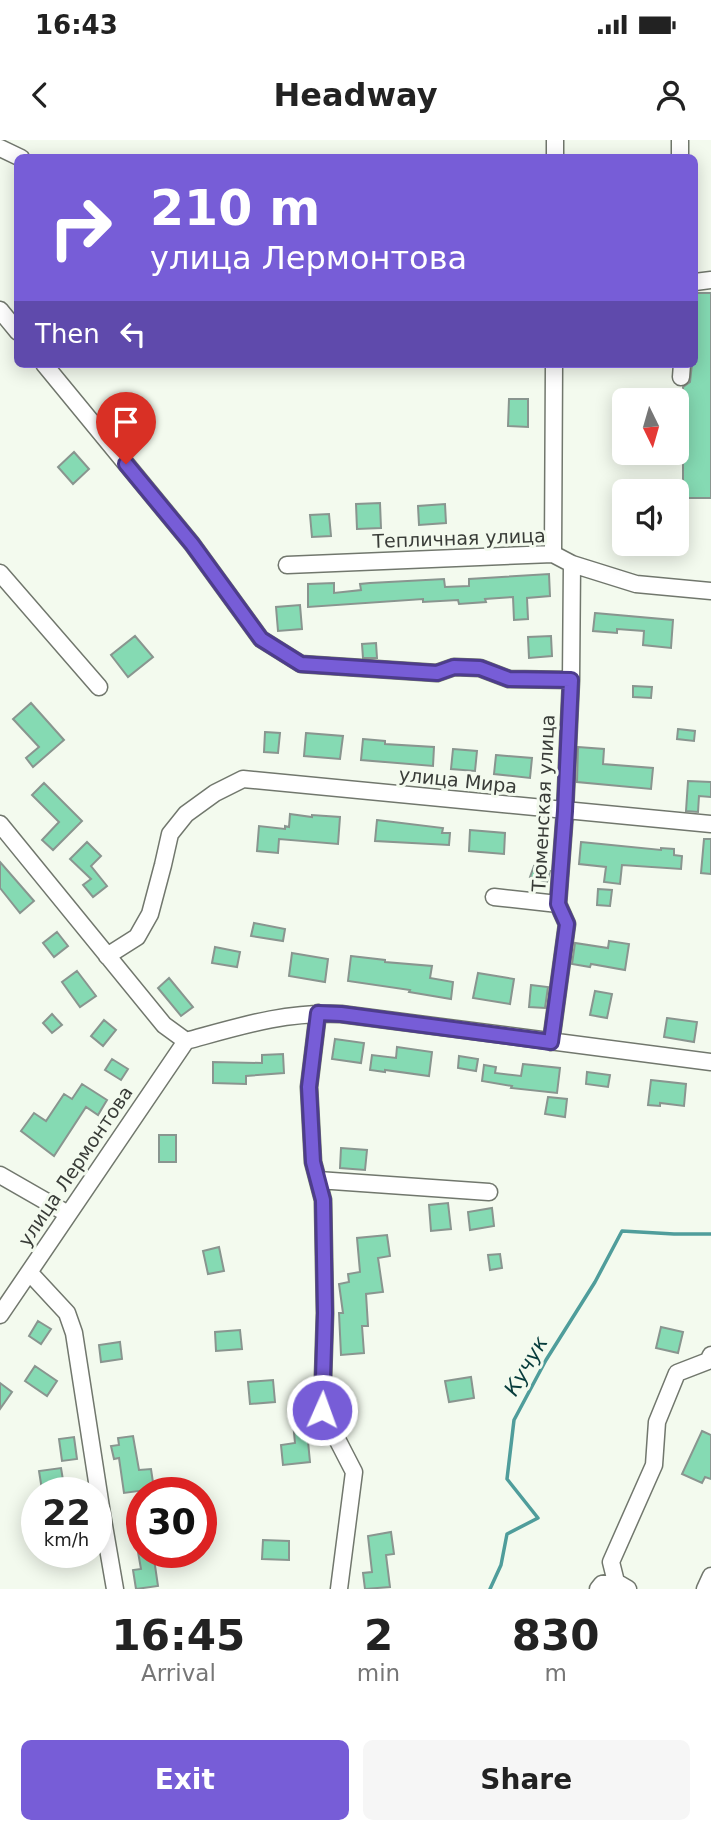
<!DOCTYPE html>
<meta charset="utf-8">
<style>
:root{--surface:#fff;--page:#f6f6f6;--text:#222;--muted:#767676;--accent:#775dd7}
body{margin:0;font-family:"DejaVu Sans",sans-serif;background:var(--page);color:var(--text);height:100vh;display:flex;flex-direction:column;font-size:26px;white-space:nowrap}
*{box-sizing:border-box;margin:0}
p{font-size:23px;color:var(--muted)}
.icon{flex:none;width:38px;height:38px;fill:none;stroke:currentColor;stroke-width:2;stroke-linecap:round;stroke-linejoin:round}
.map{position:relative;height:1449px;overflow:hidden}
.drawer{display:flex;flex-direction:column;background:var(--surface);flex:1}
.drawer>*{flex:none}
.guide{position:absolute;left:14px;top:14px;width:684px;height:214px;border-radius:10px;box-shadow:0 4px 18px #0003;background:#775dd7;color:#fff;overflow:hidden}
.needle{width:46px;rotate:175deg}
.tools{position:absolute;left:612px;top:248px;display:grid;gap:14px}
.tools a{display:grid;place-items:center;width:77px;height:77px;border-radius:10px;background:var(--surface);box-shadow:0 4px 18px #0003;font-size:35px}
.speed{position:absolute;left:21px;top:1337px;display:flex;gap:14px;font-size:35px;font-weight:700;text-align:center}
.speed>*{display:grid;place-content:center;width:91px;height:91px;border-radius:50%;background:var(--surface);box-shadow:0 4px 18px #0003;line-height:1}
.speed small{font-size:18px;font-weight:400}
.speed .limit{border:10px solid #d22;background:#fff;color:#111}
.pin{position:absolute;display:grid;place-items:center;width:60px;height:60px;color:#fff;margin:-72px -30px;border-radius:50% 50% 50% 0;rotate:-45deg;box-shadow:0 0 7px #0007}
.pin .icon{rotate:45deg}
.me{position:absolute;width:77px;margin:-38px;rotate:2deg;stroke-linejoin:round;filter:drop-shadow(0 0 5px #0008)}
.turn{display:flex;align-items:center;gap:24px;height:147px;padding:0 21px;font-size:32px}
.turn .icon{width:91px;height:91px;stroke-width:2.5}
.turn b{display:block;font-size:49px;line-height:60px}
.then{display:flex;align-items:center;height:66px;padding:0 21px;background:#0003;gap:14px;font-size:26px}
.eta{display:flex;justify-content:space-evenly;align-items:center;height:119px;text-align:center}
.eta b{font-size:42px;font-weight:700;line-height:49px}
.cta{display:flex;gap:14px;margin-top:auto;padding:14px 21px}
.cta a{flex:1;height:80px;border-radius:10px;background:var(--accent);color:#fff;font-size:28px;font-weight:700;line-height:80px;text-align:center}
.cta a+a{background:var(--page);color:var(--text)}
.status{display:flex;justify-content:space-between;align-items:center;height:49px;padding:0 35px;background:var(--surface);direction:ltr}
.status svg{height:19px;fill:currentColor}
header{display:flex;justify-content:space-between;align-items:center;height:91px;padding:0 21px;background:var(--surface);font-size:32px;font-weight:700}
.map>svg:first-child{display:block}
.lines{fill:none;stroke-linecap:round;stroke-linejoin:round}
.stream{stroke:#4f9d9b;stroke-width:3.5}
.building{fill:#85dab3;stroke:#89958f;stroke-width:2}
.minor-casing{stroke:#71776d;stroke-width:19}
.minor{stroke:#fff;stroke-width:16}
.route-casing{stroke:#4d3c8c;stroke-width:18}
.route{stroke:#775dd7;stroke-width:12}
.labels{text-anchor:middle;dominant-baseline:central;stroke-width:6;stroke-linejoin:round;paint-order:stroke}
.street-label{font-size:19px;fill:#393c38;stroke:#f3faee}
.water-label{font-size:21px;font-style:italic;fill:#073c3c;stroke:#f3faee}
</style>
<div class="status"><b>16:43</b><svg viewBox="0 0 49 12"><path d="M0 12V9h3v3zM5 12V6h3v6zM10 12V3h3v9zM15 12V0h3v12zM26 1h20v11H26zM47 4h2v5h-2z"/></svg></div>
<header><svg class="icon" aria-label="back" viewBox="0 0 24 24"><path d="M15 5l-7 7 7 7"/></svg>Headway<svg class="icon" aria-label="person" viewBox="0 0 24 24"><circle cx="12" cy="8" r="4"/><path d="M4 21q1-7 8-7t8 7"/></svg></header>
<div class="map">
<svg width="711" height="1449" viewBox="0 0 711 1449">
<rect width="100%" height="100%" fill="#f3faee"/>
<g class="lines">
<path class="stream" d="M490,1449L501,1425L507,1394L538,1378L507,1339L514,1280L546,1220L595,1142L622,1091L674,1094H711"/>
</g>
<path class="building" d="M695,153H711V358H683V247L690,242L692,224H695Z
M509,259H528V287L508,286Z
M74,312L89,329L73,344L58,327Z
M380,363L381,388L357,389L356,364Z
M445,364L446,383L419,385L418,366Z
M329,374L331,396L312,397L310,375Z
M549,434L550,456L527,458L528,479L514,480L513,457L485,459L486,462L459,464L458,460L423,462V459L308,467V444L334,443V453L361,450L360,444L370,443L444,439L445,447L469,446V439Z
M300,465L302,489L278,491L276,467Z
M595,473L673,480L671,508L643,505L644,491L617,489V493L593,491Z
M135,496L153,517L128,537L111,515Z
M551,496L552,516L529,518L528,497Z
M376,503L377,518H363L362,504Z
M633,546L652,547L651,558L633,557Z
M31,563L64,600L33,627L26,618L39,607L13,579Z
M678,589L695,591L694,601L677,599Z
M265,592L280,593L278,613L264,612Z
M306,593L343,596L340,619L304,616Z
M363,599L385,601V604L434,607L433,626L361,620Z
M578,607L604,609L603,624L653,628L651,649L577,642Z
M453,609L477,611L475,631L451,629Z
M496,615L532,618L530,638L494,634Z
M688,641L711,642V657L699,656L698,672L686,671Z
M44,643L82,681L53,710L42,700L59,682L32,655Z
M290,674L312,677V675L340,677L338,704L279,699L278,713L257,711L259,686L285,689V686L289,687Z
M377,680L443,688L442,693H450L449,705L375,701Z
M470,690L505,693L504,714L469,711Z
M704,699H711V734L701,733Z
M87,702L101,716L91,726L107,746L93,757L83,745L91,739L70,719Z
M581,702L661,710V708L674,709V715L682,716L681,729L622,725L620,744L604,742L606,727L579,724Z
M0,722L34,761L20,773L0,748Z
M534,726L550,731L547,742L530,737Z
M598,749L612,750L610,766L597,765Z
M254,783L285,789L283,801L251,796Z
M57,792L68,806L54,817L43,803Z
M609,801L629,804L625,830L591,824L590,827L572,824L575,803L608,808Z
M215,807L240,812L237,827L212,823Z
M292,813L328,819L325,842L289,836Z
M351,816L385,820V822L432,826L430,838L453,842L451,859L409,852L410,850L348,841Z
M77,831L96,856L80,867L62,842Z
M478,833L514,839L510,864L473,858Z
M169,838L193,867L181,876L158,848Z
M531,845L548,847L545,868L529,867Z
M595,851L612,854L607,878L590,875Z
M52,874L62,885L52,893L43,883Z
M667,878L697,882L694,902L664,897Z
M104,880L116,890L103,906L91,896Z
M335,899L364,903L361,923L332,919Z
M397,907L432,912L429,936L385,930V932L370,930L372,915L396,918Z
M283,914L284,933L246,936V944L213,943V922L262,923V915Z
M459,916L478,919L476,931L458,928Z
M112,919L128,929L121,940L105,930Z
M523,924L560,928L557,953L511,948L512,946L482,941L484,925L496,927L495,933L521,936Z
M587,932L610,935L608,947L586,944Z
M651,940L686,944L684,966L660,963V966L648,965Z
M82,944L107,960L98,975L86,967L54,1016L21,991L34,973L46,981L64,954L72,959Z
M548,957L567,959L565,977L545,974Z
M159,995H176V1022H159Z
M341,1008L367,1010L365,1030L340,1028Z
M448,1063L451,1089L431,1091L429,1065Z
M492,1068L494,1086L470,1090L468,1072Z
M387,1095L390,1116L378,1118L383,1152L366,1154L368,1186H362L364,1213L341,1215L339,1173H343L339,1144L349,1142L348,1134L360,1132L357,1098Z
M219,1107L224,1131L208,1134L203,1111Z
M500,1114L502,1128L490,1130L488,1115Z
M38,1181L51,1189L41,1204L29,1196Z
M661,1187L683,1192L678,1213L656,1208Z
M240,1190L242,1209L216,1211L215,1192Z
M120,1202L122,1219L101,1222L99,1205Z
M35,1226L57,1241L47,1256L25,1241Z
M471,1237L474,1258L449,1262L445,1241Z
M273,1240L275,1262L250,1264L248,1242Z
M0,1243L12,1252L0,1269Z
M305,1271L306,1278H313L314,1291H307L310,1322L283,1325L281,1305L295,1303L292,1272Z
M702,1291L711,1295V1339L705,1337L702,1343L682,1334Z
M133,1296L139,1330L151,1329L154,1349L124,1353L119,1318L114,1319L111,1306L119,1305L118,1298Z
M74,1297L77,1319L62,1321L59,1299Z
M61,1328L64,1346L42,1350L39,1331Z
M391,1392L394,1414L386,1415L390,1447L365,1449L363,1433L372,1432L368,1396Z
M263,1400L289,1401V1420L262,1419Z
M138,1412H153L158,1446L136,1449L133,1430L141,1429Z"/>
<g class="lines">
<g class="minor-casing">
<path id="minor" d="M0,8L21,18
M555,18V0
M680,18V0
M695,142L711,140
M0,170L18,192
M44,224L192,404L261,499L301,524L437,533L454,527L480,528L509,539L571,540
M681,237L682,224
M553,414L554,224
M287,425L553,414L572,424L636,444L711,451
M0,433L99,547
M0,684L164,885L186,901
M494,757L558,764
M107,816L137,797L150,774L163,725L170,694L186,674L215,653L243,639L711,684
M318,873L309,947L313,1022L323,1060L325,1173L322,1270L354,1332L339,1449
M551,902L567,784L558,764L565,671L571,540L572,424
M0,1035L68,1074
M318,1040L489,1052
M29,1132L67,1173L74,1193L102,1374L115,1449
M0,1175L186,901C241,886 283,872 341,874L711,922
M616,1442L611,1422L654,1325L657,1282L677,1233L708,1221L711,1215
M598,1449L602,1444L616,1442L628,1449
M705,1449L711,1436"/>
</g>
<use href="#minor" class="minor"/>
</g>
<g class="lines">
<g class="route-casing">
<path id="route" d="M126,324L192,404L261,499L301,524L437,533L454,527L480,528L509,539L571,540L565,671L558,764L567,784L551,902L341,874L318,873L309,947L313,1022L323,1060L325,1173L322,1270"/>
</g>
<use href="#route" class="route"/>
</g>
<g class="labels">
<g class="street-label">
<text transform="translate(459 398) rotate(-2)">Тепличная улица</text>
<text transform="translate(458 640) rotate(6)">улица Мира</text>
<text transform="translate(543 663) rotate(-87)">Тюменская улица</text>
<text transform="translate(75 1026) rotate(-56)">улица Лермонтова</text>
</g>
<g class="water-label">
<text transform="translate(526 1226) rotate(-60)">Кучук</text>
</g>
</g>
</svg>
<div class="tools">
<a><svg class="needle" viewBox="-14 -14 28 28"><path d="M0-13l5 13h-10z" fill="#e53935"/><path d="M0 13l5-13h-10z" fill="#767676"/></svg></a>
<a><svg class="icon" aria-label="sound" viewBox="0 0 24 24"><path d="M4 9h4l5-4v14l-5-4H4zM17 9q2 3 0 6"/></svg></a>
</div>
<div class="speed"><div>22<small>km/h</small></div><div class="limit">30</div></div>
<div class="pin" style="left:126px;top:324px;background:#d93025"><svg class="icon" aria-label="arrive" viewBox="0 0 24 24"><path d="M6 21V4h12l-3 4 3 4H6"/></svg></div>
<svg class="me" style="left:322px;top:1270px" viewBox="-20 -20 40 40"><circle r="17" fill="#775dd7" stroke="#fff" stroke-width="3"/><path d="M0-11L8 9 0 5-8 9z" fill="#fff"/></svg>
<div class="guide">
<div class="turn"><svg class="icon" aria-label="right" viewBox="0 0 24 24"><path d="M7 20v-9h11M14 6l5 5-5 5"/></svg><div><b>210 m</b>улица Лермонтова</div></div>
<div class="then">Then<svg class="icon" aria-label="left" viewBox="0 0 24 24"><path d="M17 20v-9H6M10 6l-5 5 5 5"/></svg></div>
</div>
</div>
<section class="drawer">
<div class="eta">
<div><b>16:45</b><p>Arrival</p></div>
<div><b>2</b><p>min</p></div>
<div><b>830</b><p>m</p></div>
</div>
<div class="cta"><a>Exit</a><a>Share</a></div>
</section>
